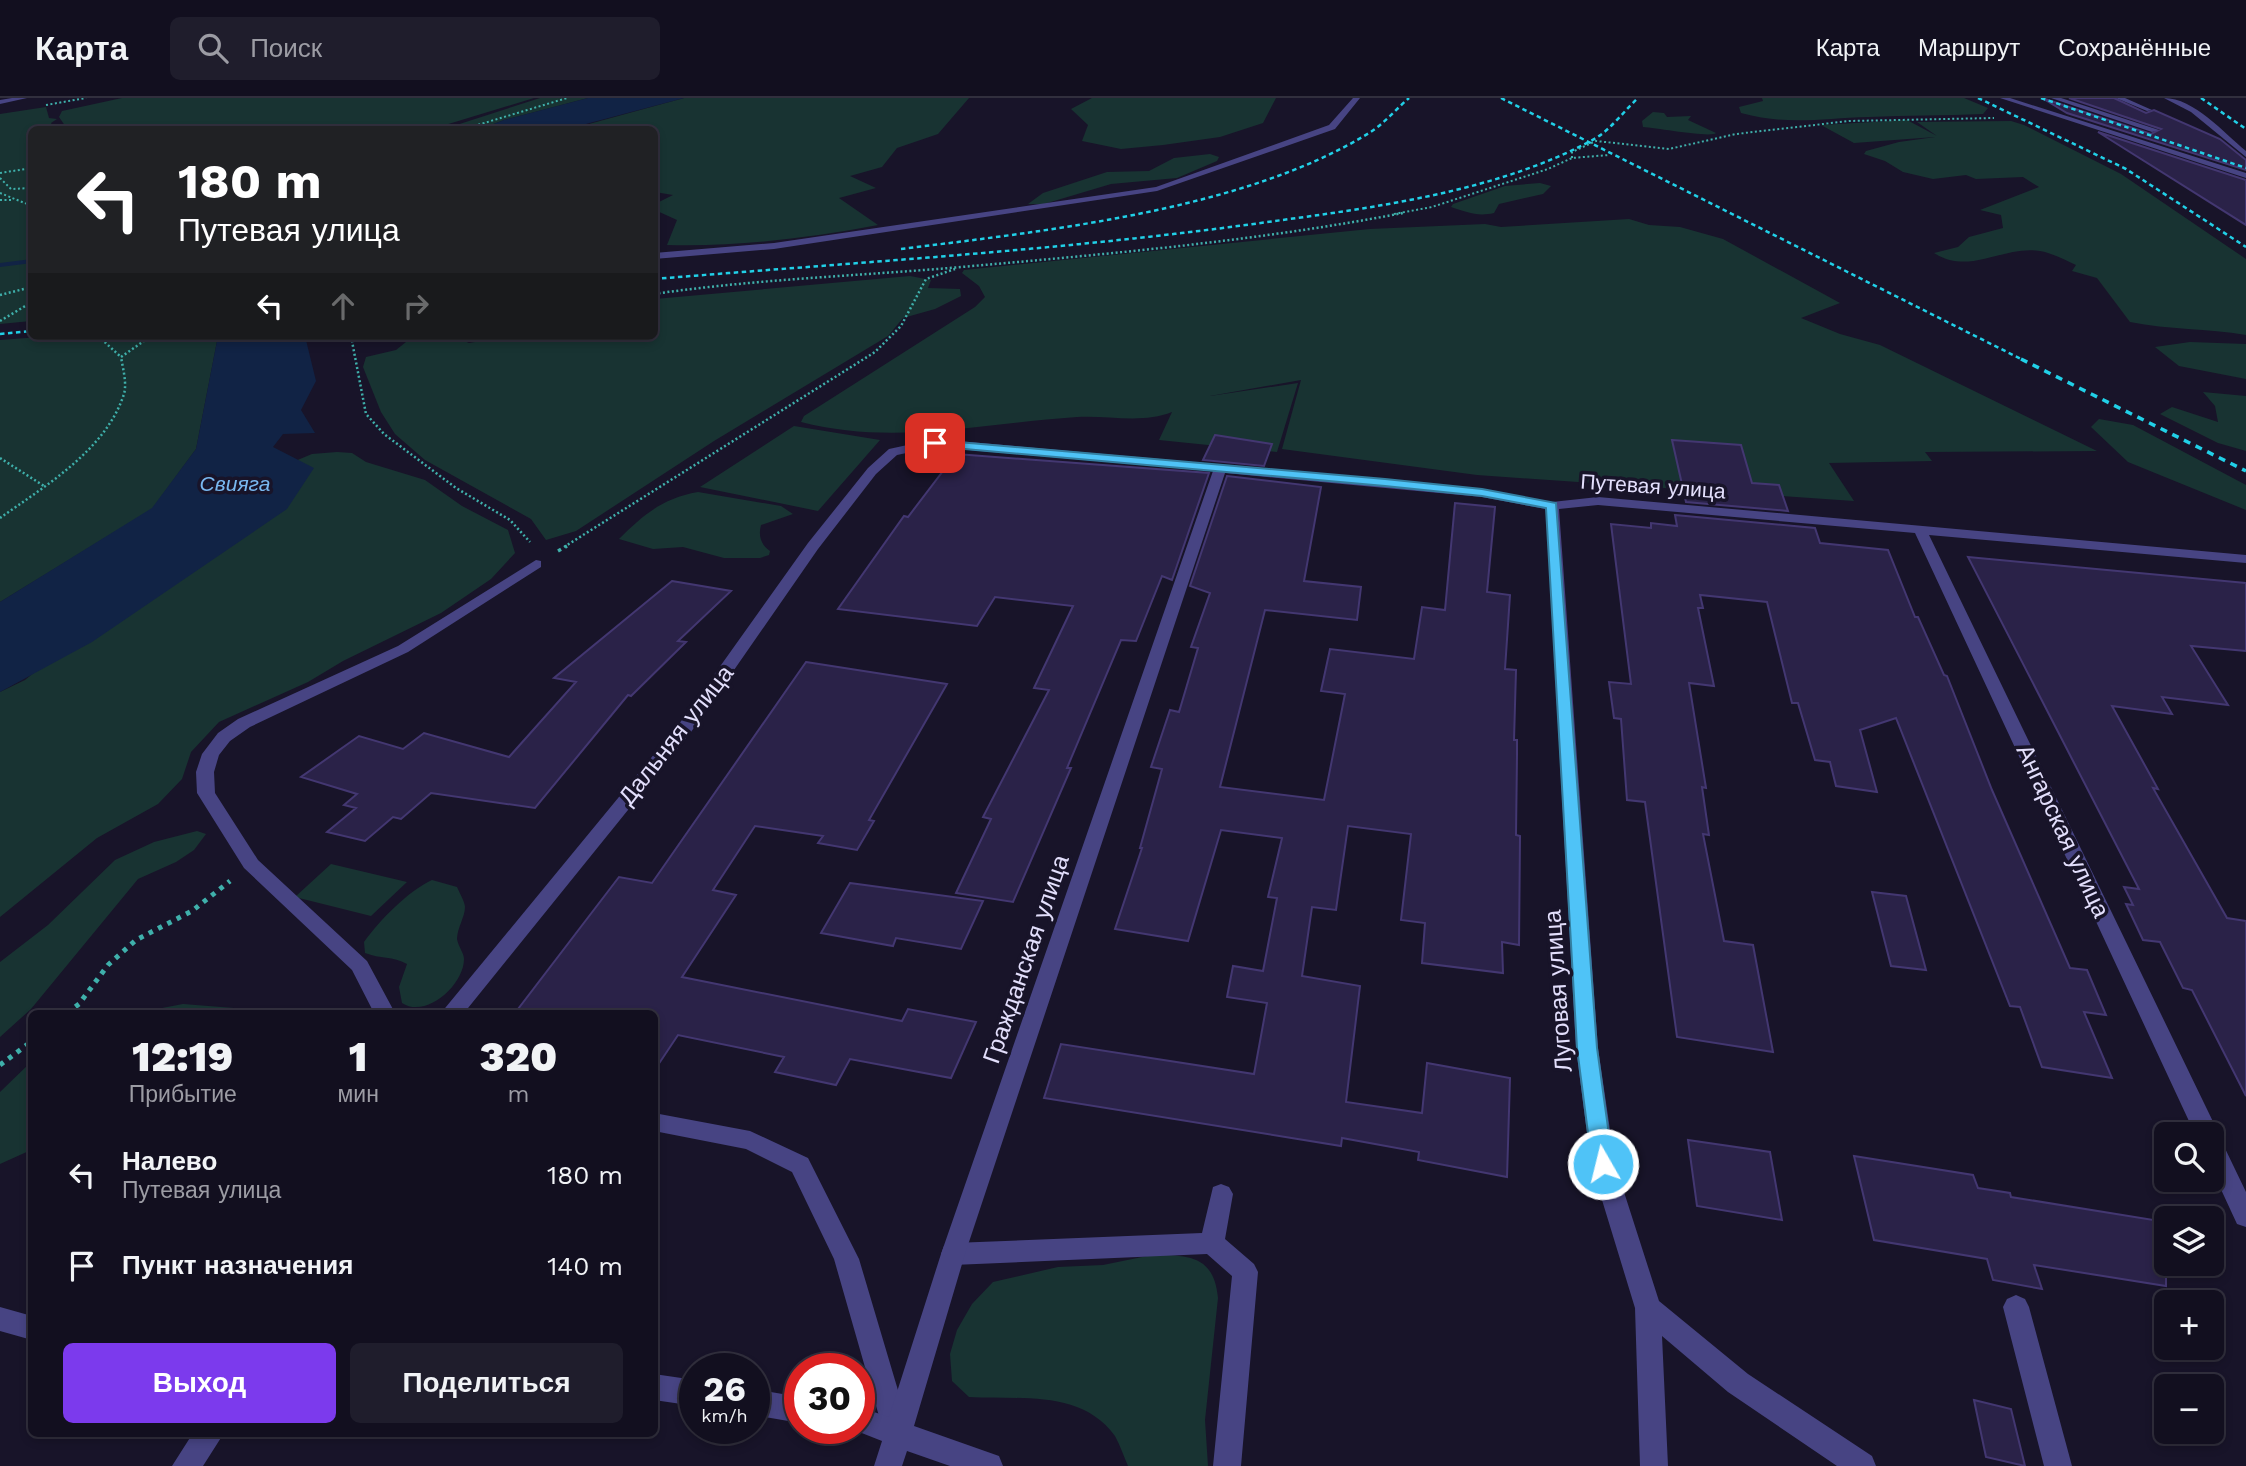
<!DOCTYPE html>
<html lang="ru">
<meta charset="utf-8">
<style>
:root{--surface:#120f1f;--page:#1f1d2c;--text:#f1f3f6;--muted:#9c9ca4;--line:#312f3d;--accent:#7c3aed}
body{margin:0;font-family:"Work Sans",sans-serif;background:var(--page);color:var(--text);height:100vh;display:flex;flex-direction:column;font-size:26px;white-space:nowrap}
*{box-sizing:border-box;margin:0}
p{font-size:23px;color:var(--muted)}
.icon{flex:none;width:38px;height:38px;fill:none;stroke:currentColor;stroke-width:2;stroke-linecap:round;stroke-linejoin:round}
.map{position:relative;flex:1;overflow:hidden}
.details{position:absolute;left:28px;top:912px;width:630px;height:427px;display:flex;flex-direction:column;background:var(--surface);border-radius:10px;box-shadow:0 4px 10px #0003,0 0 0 2px var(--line)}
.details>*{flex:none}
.hud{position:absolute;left:28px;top:28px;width:630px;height:214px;border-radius:10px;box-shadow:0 4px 10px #0003,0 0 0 2px var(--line);background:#202124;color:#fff;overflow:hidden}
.controls{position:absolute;left:2154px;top:1024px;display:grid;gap:14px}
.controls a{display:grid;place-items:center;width:70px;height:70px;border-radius:10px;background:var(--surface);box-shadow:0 4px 10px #0003,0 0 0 2px var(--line);font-size:35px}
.speed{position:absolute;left:679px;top:1255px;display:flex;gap:14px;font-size:35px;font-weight:700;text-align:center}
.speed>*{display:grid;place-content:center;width:91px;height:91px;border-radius:50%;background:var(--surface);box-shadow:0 4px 10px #0003,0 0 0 2px var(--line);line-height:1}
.speed small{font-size:18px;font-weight:400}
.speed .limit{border:10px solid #d22;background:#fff;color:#111}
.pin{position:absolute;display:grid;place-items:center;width:60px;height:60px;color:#fff;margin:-30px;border-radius:14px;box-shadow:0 4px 10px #0006}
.me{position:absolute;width:77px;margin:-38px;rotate:352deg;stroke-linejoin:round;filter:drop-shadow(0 0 5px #0008)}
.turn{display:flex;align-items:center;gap:24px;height:147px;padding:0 35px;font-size:32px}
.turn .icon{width:91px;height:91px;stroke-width:2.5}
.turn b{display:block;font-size:49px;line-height:60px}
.lanes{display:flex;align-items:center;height:66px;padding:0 35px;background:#0003;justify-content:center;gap:35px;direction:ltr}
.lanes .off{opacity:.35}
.eta{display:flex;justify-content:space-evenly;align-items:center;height:119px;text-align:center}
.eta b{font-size:42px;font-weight:800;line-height:49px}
.action{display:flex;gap:14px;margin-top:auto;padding:14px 35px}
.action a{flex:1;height:80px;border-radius:10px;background:var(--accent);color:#fff;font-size:28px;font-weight:800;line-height:80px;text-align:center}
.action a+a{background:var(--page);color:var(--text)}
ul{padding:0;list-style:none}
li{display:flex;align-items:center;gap:21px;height:91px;padding:0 35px}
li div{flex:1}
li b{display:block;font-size:26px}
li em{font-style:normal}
header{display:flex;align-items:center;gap:42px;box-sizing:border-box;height:98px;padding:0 35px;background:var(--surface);border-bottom:2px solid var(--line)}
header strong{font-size:33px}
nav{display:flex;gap:38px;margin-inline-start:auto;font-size:24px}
.search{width:490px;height:63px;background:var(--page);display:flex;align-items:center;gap:18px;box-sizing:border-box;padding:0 24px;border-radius:10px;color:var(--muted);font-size:26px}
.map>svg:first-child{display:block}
.green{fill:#183332}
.water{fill:#112345}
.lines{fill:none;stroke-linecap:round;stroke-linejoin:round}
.stream{fill:#112345;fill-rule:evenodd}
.building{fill:#2a2248;stroke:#433771;stroke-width:2}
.path-far3{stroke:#3fb0ab;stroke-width:2;stroke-dasharray:2 2.5;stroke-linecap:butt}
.path-far2{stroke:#3fb0ab;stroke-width:2.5;stroke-dasharray:2 2.5;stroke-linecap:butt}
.path-far1{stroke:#3fb0ab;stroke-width:3.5;stroke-dasharray:3.5 4.5;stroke-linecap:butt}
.path{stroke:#3fb0ab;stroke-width:5;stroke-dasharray:4.5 6;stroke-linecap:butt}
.service{fill:#474483;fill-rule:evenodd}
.minor{fill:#474483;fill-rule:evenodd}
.rail-far1{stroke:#21d0e7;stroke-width:2.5;stroke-dasharray:4.5 3.5;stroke-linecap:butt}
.rail{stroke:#21d0e7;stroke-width:3.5;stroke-dasharray:7 6;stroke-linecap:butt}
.route{fill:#4fc3f7;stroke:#337fa1;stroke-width:2}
.labels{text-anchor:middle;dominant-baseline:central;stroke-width:7;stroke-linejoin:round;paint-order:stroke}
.far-water-label{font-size:21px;font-style:italic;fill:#79b8f0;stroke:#181429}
.far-street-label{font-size:21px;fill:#e3dffc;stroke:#181429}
.street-label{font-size:24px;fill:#e3dffc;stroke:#181429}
</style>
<header>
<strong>Карта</strong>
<div class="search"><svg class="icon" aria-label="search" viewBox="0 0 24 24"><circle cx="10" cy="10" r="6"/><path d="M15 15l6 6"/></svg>Поиск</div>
<nav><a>Карта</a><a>Маршрут</a><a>Сохранённые</a></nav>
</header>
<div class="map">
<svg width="2246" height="1368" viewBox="0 0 2246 1368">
<rect width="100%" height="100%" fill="#181429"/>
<path class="green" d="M122,0H534L432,31L68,32L59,19L62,13Z
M540,0H588L504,22L481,31L441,32Z
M684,0H969L938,36L897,50L882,69L850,78L876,90L839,100L878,127C809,140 738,149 667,147L677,122L655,112V106L673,97L655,94L654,32H567Z
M1092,0H1276L1263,25L1220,39L1163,47L1121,51L1082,43L1088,27L1071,11Z
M1762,0H1964L1988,10L1983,16C1945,18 1907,17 1869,19C1821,20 1790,28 1741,15L1739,9L1763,3Z
M46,9L49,20L57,21L51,25L54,31L32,32L31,223L0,226V16Z
M1653,14L1664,15L1667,19L1691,18L1688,22L1716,35C1711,40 1658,30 1643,29L1642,23Z
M1907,22L1937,38L1917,24L2011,23L2024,27L2121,76L2246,161V237C2207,230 2169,232 2130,224L2097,180L2072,173L2076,167C2065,162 2052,155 2040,153C2003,147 1970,178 1934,155L1958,149L1969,139L2003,130L2001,117L1980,112L2039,89L2023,79L1976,81L1966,77L1933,81L1903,74L1885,63L1864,56L1866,53L1899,44L1935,39L1854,45L1821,27Z
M1210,56L1219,59L1217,63L1177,80L1111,86L1044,106H1028L1043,95L1107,74L1149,73L1174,60Z
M1540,85L1551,88L1543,96L1499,106L1494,115C1477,119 1467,114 1451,109L1453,106L1505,88Z
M1629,121L1649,127L1680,129L1723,141L1840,205L1801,220L1840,236L1880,247L2097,353L1925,354L1932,363L1829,365L1854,403L1477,377L1282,351L1301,282L1210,298L1298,285L1277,354L1159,342L1172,314C1143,326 1107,317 1077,319C984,325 893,348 801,324L804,318L975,209L985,199L979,188L962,175L964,172L1370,131L1485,126L1501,129Z
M910,178L931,182L928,190L960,191L961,198L935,211L903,220L888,238L714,343L576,433L546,442L531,421L425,362L395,336L381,314L363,269L366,259L396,252L411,240L452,238L469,245L493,241L492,238H654L655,201Z
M53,238H218L196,351L152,411L0,504V242Z
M2190,244L2246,246V281L2179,268L2155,249Z
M2203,294L2246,298V353L2218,345L2160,316L2172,309L2218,324L2215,308Z
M2099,321L2133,327L2246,387V412L2128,364L2091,329Z
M794,328L880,342L818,413L700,389Z
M337,354L352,355L366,364L425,382L462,408L508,432L515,455L491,481L441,515L343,563L308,584L219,624L191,654L182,681L158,706L97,740L0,819V594L25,582L288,366L312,356Z
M698,394L781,408L793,416L761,427C758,438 761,447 770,453L769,457L760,460H724L683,449L653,451L619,441C643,417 663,400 698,394Z
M197,733L206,736L194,752L176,764L138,781L31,911L0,939V864L48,827L115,762L154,744Z
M331,766L407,784L371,818L295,799Z
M432,782L457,789C459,794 465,804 465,809C465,819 457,830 457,841C458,848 464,855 464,861C464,887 426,921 402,905L399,889L407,866C393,858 380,861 365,855L364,844C380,822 408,793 432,782Z
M183,906L286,914V915H136Z
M31,964V1052L0,1066V994Z
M1152,1157C1188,1157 1214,1157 1218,1200L1205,1322L1208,1368H1128C1124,1359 1120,1347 1115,1338C1081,1291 1019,1302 969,1299L952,1283L950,1256L957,1232L972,1206L993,1184L1058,1169L1103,1167Z"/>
<path class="water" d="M588,0H684L567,31H481L504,22Z
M218,238H305L316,283L301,312L315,335L283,336L273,349L314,370L287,411L92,544L0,594V504L152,410L196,351Z"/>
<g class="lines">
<path class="stream" d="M32,161V165L0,169V165Z"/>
</g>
<path class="building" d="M2042,0L2151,36L2161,31L2069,0H2114L2146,15L2154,12L2220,41L2246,62V72L2067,15Z
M2098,34L2246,82V127Z
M1215,337L1272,346L1264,368L1203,362Z
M1672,342L1741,347L1752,385L1779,387L1788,413L1686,404Z
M956,356L1209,375L1172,482L1162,478L1136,543L1121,542L1067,670H1071L1013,804L956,795L991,721L983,719L1049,592L1034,590L1073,508L995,499L977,528L838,511L904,418L908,419Z
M1227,378L1321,389L1304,483L1361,489L1357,522L1265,512L1220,689L1324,702L1345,596L1321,593L1330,551L1414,561L1422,509L1445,512L1455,405L1495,409L1487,494L1510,497L1505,571L1516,572L1514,642H1517V657L1516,737L1520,738L1519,847L1502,844L1503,875L1422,865L1425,825L1401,822L1411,736L1348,728L1336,812L1312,809L1302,878L1360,888L1346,1004L1422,1015L1427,965L1510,980L1507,1079L1418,1062L1419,1054L1342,1040L1341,1048L1044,1000L1061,946L1254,976L1267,905L1227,899L1233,868L1263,873L1277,800L1268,799L1282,740L1221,732L1188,843L1115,831L1142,750H1140L1162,671L1151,669L1170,612L1179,614L1198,550L1191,549L1210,495L1190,488Z
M1675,417L1815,430L1820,445L1888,452L1915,519H1918L1944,577L1947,578L1992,692L2070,870L2087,872L2106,917L2084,914L2112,980L2042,969L2020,909L2010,908L1896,620L1860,632L1877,694L1836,688L1830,664L1815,662L1798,605H1792L1767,504L1700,497L1703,510H1698L1714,588L1689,585L1706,690L1702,689L1709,737L1703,736L1724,843L1753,847L1773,954L1677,939L1645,704L1627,702L1621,621L1614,620L1609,584L1631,586L1611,426L1651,430V425L1677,428Z
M1968,459L2246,485V553L2191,548L2228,607L2162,599L2172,616L2112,608L2158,691L2153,690L2227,820L2246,823V998L2192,892L2183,890L2160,844L2143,842L2126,806L2133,807L2124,789L2139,791Z
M672,483L731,493L678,543L686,544L631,598L628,597L535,710L431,695L401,721L393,719L365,743L327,734L356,710L344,707L357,696L301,679L359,638L403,651L424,635L509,659L576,584L554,580Z
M806,564L947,586L869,722L874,723L857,752L818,745L823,738L755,728L713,792L736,797L682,879L902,923L908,911L976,924L951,980L850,961L836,987L775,974L784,959L678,937L654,973V915H515L619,779L652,785Z
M850,785L983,803L961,851L896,840L893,848L821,835Z
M1872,794L1906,798L1926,872L1891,868Z
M1688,1042L1770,1054L1782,1122L1697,1108Z
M1854,1058L1973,1077L1978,1090L2010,1095L2011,1099L2166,1124V1188L2034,1167L2042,1191L1993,1182L1987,1161L1874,1142Z
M1974,1302L2011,1311L2025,1368L1986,1359Z"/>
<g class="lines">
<path class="path-far3" d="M46,7L86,0
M461,32L567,0
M1572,60V54L1596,43L1669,51L1736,36L1849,23L1994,20
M0,75L32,70
M0,80L11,91L32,90
M0,95L32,108
M0,102H13
M1394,116L1432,109L1548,71L1572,60L1609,57"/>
<path class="path-far2" d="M654,196C756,181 858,178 961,169C1109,156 1257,143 1403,115
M0,197L32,189
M0,223L32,204
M98,238L121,259
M351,238L366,316L384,336L456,390L510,422L530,444
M0,360L44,388
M0,420C45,388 106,352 124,296C127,285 123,271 121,259L151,238
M564,449L875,254L901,228L926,181L955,171"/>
<path class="path-far1" d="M558,453L567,448"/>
<path class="path" d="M67,915L79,906L108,867L136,842L192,813L230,783
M0,967L32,943"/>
<path class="service" d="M1353,0H1360L1335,31L1157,93L774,151L654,161V155L774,145L1156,89L1329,27Z
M2000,0H2010L2246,75V80Z
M2051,0H2061L2159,32L2152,34Z
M2116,0H2125L2152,12L2147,13Z
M2164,0C2194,0 2224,35 2246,53V59L2191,14Z
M654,1015L750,1033L808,1060L859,1161L911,1336L907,1346L897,1350L887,1346L834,1161L792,1074L746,1051L654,1033Z
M1221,1086L1229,1089L1233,1096L1225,1141L1254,1166L1258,1174L1241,1368H1213L1232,1178L1207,1156L953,1167L944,1164L941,1156L944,1148L953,1145L1202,1135L1213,1089Z
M2016,1197L2025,1201L2029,1209L2072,1368H2044L2003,1209L2007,1201Z"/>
<path class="minor" d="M12,0H27L0,6V2Z
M935,341L1386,381L1482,391L1552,404L1598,399L2246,457V465L1929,437L2219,1036L2217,1039L2220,1040L2246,1094V1129L2237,1126L2212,1072V1036H2195L1915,435L1598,407L1559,411L1598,950L1615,1066L1659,1203L1748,1276L1872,1358L1876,1368H1837L1728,1294L1662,1238L1668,1368H1640L1635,1210L1591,1066L1576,950L1546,411L1482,399L1225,375L965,1156L914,1328L999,1358L1003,1368H950L907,1353L902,1368H874L882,1343L849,1330H859V1309L889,1319L941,1156L1213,373L935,349L897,357L876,376L818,451L691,634L464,915H441L679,626L808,445L868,370L889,351Z
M536,462L541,463V469L408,554L250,629L230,643L219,657L214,674L215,695L258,762L367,863L395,915H374L352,872L244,770L197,695L196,674L202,656L218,635L238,621L398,548Z
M0,1209L32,1218V1242L0,1233Z
M654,1276L695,1282V1308L654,1302Z
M754,1291L800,1299V1325L754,1317Z
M193,1335H224L203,1368H172Z"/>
<path class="rail-far1" d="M1501,0L2025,263
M1978,0L2126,71L2246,149
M2041,0L2246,70
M2201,0L2246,31
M901,151C1046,133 1244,112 1369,35C1384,26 1396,11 1409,0
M654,181C861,164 1069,152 1275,123C1379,109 1503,92 1596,40C1611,31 1625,12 1638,0
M0,236L32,233"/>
<path class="rail" d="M2021,261L2246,373"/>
</g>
<path class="route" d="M935,342L1385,381L1482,391L1556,405L1597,950L1613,1066L1610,1073L1603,1075L1595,1073L1592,1066L1577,950L1546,410L1482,398L1385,388L931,348L929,345Z"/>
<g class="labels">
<g class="far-water-label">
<text x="235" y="385">Свияга</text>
</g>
<g class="far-street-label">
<text transform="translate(1653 388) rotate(4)">Путевая улица</text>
</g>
<g class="street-label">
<text transform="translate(676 637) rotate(-52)">Дальняя улица</text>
<text transform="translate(2063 733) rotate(65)">Ангарская улица</text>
<text transform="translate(1026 861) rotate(-71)">Гражданская улица</text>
<text transform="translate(1558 893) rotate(-94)">Луговая улица</text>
</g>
</g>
</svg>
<div class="controls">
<a><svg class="icon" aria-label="search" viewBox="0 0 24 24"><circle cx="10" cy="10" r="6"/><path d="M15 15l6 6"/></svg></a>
<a><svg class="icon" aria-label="layers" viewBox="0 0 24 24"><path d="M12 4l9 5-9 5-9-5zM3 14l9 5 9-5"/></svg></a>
<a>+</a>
<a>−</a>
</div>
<div class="speed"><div>26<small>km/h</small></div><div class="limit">30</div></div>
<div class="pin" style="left:935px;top:345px;background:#d93025"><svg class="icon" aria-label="arrive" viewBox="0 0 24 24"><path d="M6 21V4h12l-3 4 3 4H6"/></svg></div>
<svg class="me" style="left:1603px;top:1066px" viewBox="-20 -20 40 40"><circle r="17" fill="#4fc3f7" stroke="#fff" stroke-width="3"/><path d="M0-11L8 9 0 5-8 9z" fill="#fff"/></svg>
<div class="hud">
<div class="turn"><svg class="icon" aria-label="left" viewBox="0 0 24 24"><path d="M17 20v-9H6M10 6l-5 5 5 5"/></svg><div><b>180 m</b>Путевая улица</div></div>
<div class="lanes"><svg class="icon" aria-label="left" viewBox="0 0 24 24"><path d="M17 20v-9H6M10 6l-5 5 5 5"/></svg><svg class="icon off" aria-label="ahead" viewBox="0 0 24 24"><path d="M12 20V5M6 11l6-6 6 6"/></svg><svg class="icon off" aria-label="right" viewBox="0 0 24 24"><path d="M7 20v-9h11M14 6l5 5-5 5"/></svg></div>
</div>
<section class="details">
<div class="eta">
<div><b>12:19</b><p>Прибытие</p></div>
<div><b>1</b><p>мин</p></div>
<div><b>320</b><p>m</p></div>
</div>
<ul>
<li><svg class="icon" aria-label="left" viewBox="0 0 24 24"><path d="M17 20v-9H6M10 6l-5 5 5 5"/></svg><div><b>Налево</b><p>Путевая улица</p></div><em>180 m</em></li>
<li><svg class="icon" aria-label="arrive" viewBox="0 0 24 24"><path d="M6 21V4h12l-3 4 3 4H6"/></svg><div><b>Пункт назначения</b></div><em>140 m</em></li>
</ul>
<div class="action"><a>Выход</a><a>Поделиться</a></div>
</section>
</div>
